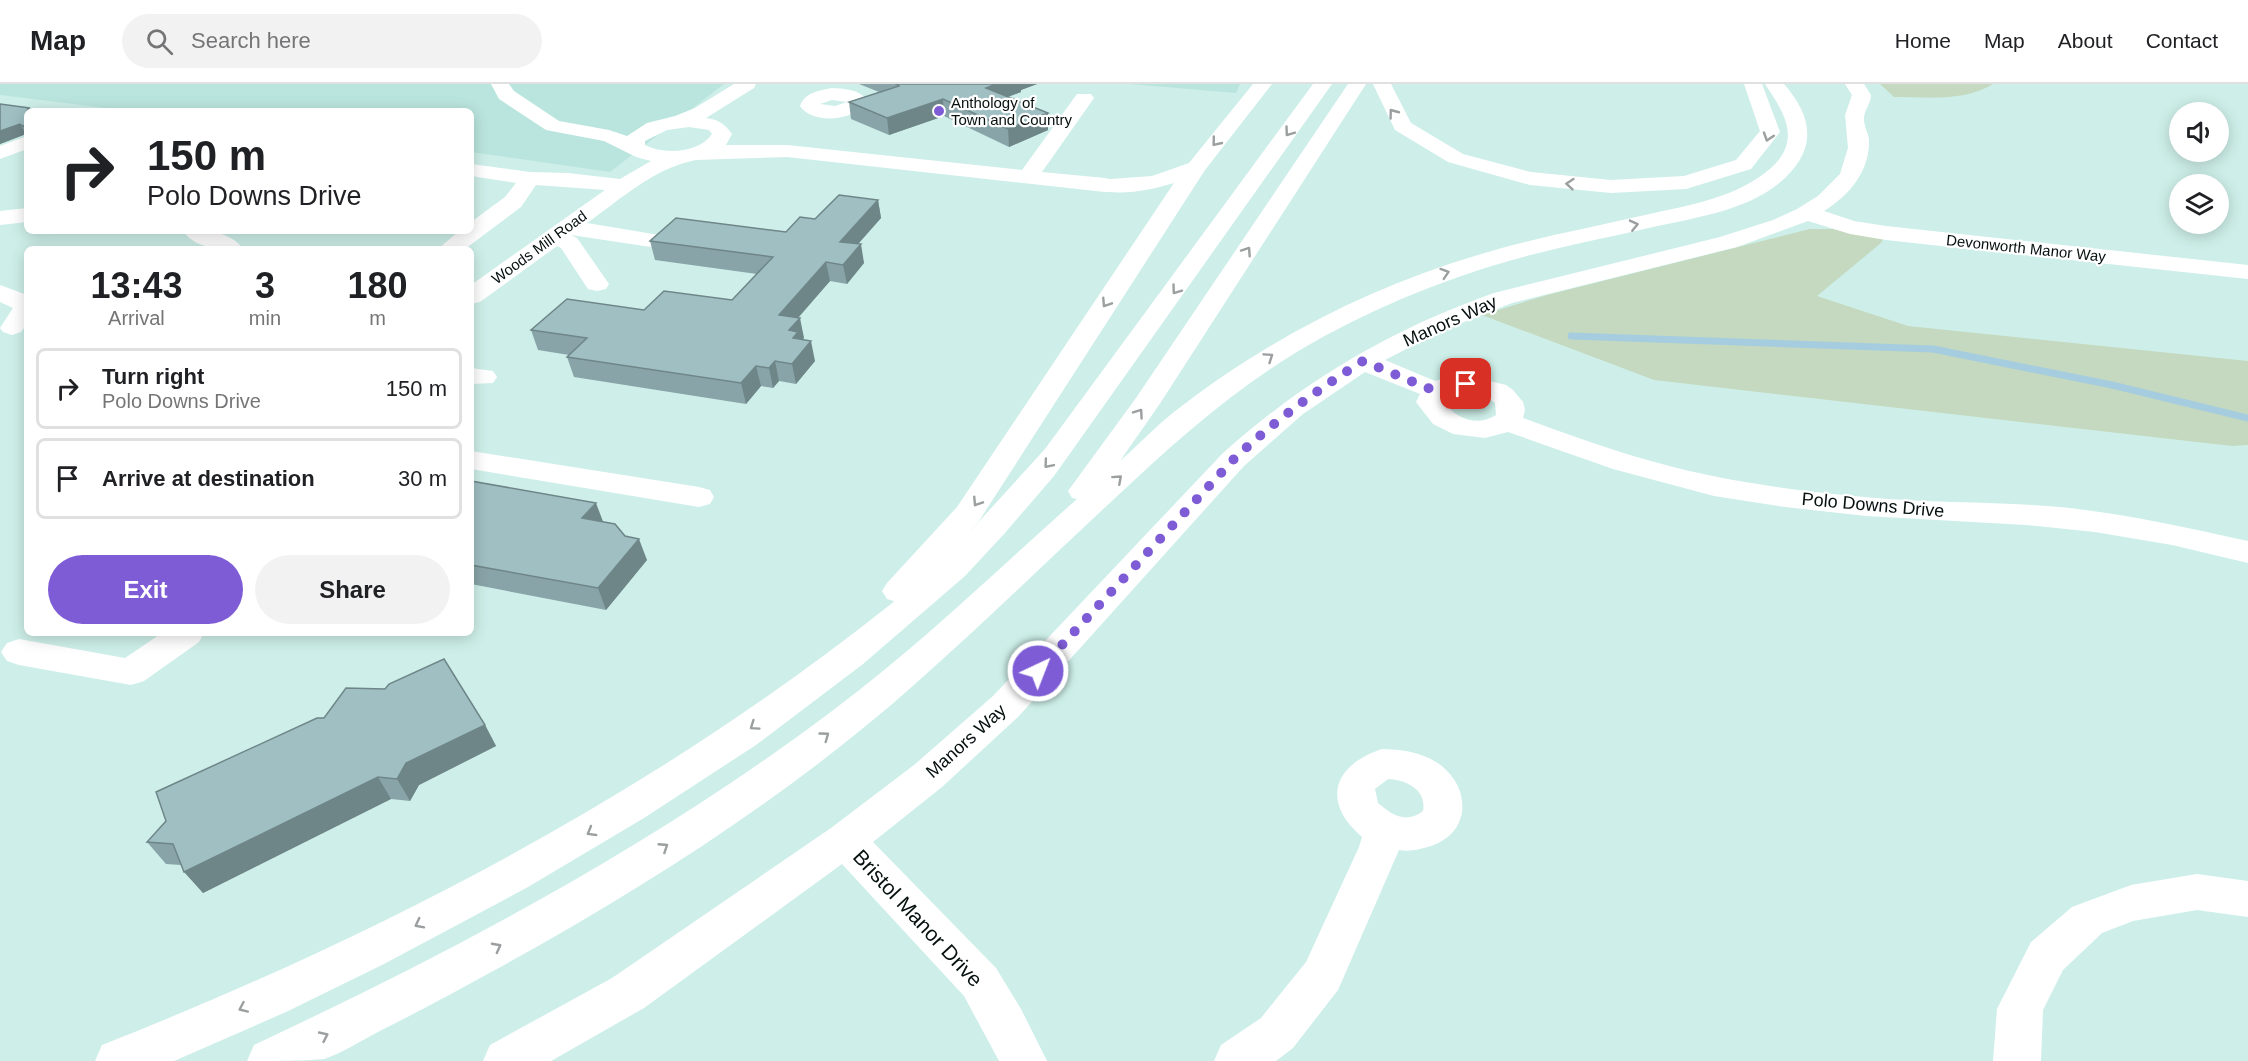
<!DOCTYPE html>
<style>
:root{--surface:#fff;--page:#f2f2f2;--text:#202124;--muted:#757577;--line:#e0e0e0;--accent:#7e5cd6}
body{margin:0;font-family:Helvetica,sans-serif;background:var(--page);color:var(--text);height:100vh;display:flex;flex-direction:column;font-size:22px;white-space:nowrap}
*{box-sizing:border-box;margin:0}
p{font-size:20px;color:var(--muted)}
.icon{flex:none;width:33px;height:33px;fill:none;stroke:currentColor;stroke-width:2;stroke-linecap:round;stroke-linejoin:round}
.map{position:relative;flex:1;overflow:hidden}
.sheet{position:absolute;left:24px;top:162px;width:450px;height:390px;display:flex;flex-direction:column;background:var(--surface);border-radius:9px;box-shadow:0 3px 15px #0003}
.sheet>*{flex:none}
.banner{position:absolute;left:24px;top:24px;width:450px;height:126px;border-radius:9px;box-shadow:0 3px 15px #0003;background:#fff;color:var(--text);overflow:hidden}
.fabs{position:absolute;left:2169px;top:18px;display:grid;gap:12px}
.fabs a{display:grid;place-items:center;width:60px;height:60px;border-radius:50%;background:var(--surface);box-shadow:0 3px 15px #0003;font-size:30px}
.pin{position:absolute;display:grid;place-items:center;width:51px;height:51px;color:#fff;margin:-26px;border-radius:12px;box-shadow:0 3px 9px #0006}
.me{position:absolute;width:66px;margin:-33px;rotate:43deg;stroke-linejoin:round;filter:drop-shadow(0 0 4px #0008)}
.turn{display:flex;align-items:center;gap:21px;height:126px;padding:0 24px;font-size:27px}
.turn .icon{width:78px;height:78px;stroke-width:2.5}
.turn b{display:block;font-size:42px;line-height:51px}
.eta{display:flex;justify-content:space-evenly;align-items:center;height:102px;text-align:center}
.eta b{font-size:36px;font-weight:800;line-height:42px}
.action{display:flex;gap:12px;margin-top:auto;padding:12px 24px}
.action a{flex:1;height:69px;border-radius:36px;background:var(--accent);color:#fff;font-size:24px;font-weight:800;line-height:69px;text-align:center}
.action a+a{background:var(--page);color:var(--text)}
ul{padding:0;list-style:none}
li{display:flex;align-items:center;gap:18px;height:81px;margin:0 12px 9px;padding:0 12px;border:3px solid var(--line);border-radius:9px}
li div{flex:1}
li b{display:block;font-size:22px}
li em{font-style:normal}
header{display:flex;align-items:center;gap:36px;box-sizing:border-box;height:84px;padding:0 30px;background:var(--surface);border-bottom:2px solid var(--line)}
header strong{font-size:28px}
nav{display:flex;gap:33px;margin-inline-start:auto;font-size:21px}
.search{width:420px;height:54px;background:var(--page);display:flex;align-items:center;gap:15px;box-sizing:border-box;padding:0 21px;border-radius:33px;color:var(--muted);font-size:22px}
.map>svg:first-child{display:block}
.built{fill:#bae5de}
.green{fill:#c4d9bf}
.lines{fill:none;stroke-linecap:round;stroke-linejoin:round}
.stream{stroke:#a6cddf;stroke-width:7}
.minor{fill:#fff;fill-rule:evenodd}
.highway{fill:#fff;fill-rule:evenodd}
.wall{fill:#89a4a8}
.shaded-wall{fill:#6f8688}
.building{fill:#9fbfc3;stroke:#6f8688;stroke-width:1.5}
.oneway{stroke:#9b9f9f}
.route{stroke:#7e5cd6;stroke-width:10;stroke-dasharray:0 18}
.poi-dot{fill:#7e5cd6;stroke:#fff;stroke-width:2}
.labels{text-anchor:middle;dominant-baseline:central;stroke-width:4.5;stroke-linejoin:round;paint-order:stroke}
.far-poi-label{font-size:15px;fill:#05100f;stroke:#fff;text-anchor:start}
.far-street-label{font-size:15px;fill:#05100f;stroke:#fff}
.street-label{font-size:18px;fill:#05100f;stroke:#fff}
.near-street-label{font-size:21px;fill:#05100f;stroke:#fff}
</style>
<header>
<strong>Map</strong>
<div class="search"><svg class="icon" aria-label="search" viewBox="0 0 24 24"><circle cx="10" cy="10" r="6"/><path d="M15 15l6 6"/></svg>Search here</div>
<nav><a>Home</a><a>Map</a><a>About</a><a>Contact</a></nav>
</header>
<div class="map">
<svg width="2248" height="977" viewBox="0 0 2248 977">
<rect width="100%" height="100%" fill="#ceefe9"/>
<path class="built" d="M0,0H724L610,88L471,68V27H130L0,11Z
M1129,0H1240L1236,9Z"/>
<path class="green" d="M1880,0H1993C1963,18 1928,13 1894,13Z
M1810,145H1833L1883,155L1881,159L1817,212L1908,242L2248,277V361L2232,362L1654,296L1482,231L1547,211Z"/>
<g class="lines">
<path class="stream" d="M1571,252L1933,265L2112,301L2248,334"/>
<path class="minor" d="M491,0H509L514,7L559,37L609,46L627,52L647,39L675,32L695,24L734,0H756L754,4L706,34C719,36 724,39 732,50L726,61H787L1022,86L1077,10H1091L1094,14L1042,88L1105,94L1113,96L1116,101L1113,106L1105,108L787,73L696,76C654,84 621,115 587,139L659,151L663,156L659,161L651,163L571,151L577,154L609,200L606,205L597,207L588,205L561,164L557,162L480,218L471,220V201L605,106L536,101L521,123L465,165H438L459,147H471V138L505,113L516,99L471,92V80L530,88L568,89L620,95L651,77L636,73L604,57L546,46L499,15ZM689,43L709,46L712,50C700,69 663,71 645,61V57L667,46Z
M1845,0H1864L1871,11C1871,20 1863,27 1864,37C1865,44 1868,49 1869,55C1870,87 1850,111 1824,127L1854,137L1886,142L2248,181V195L1886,156L1850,150L1808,137L1737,163L1512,219L1439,248L1385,276L1435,297L1453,292H1469L1506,301L1513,306L1523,318L1525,326L1523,334C1595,361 1668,386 1745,398C1804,408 1865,414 1925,417C1973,419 2022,419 2070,424C2130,431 2189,444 2248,457V479L2172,461L2095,448L2026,441L1866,432L1785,423L1714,412L1613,385L1508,348L1485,354L1453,350L1433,340L1416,318L1420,310L1365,288L1303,330L1244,382L1019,632L942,703L873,758L996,884L1021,925L1047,977H999L964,912L842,780L644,924L551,977H483L490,961L612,894L831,744L914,681L993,612L1222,370C1303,297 1392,245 1494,209L1720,153L1773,136L1797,125L1818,112L1840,90L1848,64L1845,31L1852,11ZM1457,308C1471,308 1484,309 1495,319L1496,331C1478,343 1456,335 1444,318L1447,312Z
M832,4C845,5 861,5 868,18C855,36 814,42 800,22C805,8 819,7 832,4ZM832,16L847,18L835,22L820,20Z
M27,52V65L0,75V62Z
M27,124V138L0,141V127Z
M183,147C204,147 230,146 243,165C223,165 196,166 183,147Z
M0,201L27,211V240L21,248L12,251L3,248L0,244L13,224L0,218Z
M471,284L493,287L497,293L493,299L471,300Z
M471,367L699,403L710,406L714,413L710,420L699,423L471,385Z
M162,549H204L199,558L144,597L131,601L19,581L7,577L1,568L7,559L19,555L125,574Z
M1382,665C1400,665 1420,668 1436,678C1471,700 1473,748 1431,762C1420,765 1411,768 1399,766L1338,906L1293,964L1276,977H1214L1221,961L1261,934L1306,878L1359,763L1362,753C1321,718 1333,681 1382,665ZM1388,695C1407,696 1427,706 1423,727C1406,740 1392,731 1378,719L1375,705Z
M2197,790L2248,797V833L2197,826L2133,837L2102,849L2063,886L2043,926L2041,977H1993L1997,925L2031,858L2072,823L2131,801Z"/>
<path class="highway" d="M1253,0H1272L1205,86L979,437L963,455L1045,365L1313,0H1332L1054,392L1004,450L965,492L863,580L756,661L644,734L528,803L384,880L286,928L174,977H95L102,961C383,850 654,709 891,520L894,517L887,515L882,507L887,499L957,423L1174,99C1151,106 1122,112 1097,106L1094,101L1097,96L1152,92L1189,79Z
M1348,0H1366L1161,318L1120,377C1138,361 1155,343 1174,328C1265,257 1367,204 1478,171C1533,154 1589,144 1645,131C1689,121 1737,114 1771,84C1803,55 1783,27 1765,0H1784C1811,31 1818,62 1786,93C1752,126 1697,133 1653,143C1606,154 1558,163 1512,176C1438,197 1366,227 1300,266C1229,309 1173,360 1113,416C1047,477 983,540 915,600C789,712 643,805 495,886C455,908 416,929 376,949C359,958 342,969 324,975C305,977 269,977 247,977L254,961C456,866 653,762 832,627C918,563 996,487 1077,415L1072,414L1068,407L1136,314Z
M1373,0H1391L1411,39L1463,70L1531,88L1611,96L1684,92L1736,76L1760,47L1744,0H1762L1780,48L1751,85L1686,105L1611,109L1530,101L1448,78L1395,46Z"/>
</g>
<path class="wall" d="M859,0H1037L1021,6V8L1008,13L1048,46L1009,63L944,32L889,51L851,35L849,18L879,8Z
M0,20L27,27V51L26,50L0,60Z
M878,116L881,134L858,160L864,179L847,200L830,197L798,234L804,254L802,255L815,277L796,300L779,297L773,304L761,302L746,320L574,293L567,273L569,271L538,266L531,246L644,226L732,216L757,190L655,176L650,157L786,148L815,135Z
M471,397L603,438L625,452L647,476L606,526L471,500Z
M324,634L485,641L496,662L419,701L410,717L391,715L203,809L181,781L166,780L147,758Z"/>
<path class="shaded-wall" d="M996,0H1037L1021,6V8L987,20L986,4Z
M943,15L944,32L889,51L887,34Z
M1048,29V46L1009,63L1008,45Z
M20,40L26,50L0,60V47Z
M27,41V49L23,42Z
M878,116L881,134L843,177L840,158Z
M861,160L864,179L847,200L843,181Z
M826,178L830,197L783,251L779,231Z
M800,234L804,254L800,258L811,257L815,277L796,300L792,280L789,246Z
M775,277L779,297L773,304L769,284Z
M756,282L761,302L746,320L741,299Z
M596,419L604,440L582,434Z
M639,455L647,476L606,526L598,504Z
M485,641L496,662L419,701L410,717L397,695L406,679Z
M378,693L391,715L203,809L184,788Z"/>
<path class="building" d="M896,0H996L986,4L1048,29L1008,45L943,15L887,34L849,18L899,2Z
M0,20L30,24L27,25L46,27H27V41L23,42L20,40L0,47Z
M839,111L878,116L840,158L861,160L843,181L826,178L779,231L800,234L789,246L798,248L793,254L811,257L792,280L775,277L769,284L756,282L741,299L567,273L587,254L531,246L567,215L644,226L664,207L732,216L773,173L650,157L676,134L786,148L800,133L815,135Z
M471,397L596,419L582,434L615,440L625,452L639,455L598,504L471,481Z
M444,575L485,641L406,679L397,695L378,693L184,788L173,760L147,758L166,737L156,708L317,634H324L346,604L385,605L389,600Z"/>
<defs><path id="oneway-chevron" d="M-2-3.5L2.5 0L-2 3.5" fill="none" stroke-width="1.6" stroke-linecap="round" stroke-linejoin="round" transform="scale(1.5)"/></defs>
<g class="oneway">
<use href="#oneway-chevron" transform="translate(1393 29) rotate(-127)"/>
<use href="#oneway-chevron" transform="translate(1289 48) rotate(126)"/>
<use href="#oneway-chevron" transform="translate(1768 53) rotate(108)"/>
<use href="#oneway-chevron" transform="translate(1216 58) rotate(129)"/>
<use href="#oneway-chevron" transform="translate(1570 100) rotate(-175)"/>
<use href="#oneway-chevron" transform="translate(1634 141) rotate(-13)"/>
<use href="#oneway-chevron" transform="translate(1247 167) rotate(-56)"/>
<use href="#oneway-chevron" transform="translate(1445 189) rotate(-18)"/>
<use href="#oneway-chevron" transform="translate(1176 206) rotate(126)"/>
<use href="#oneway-chevron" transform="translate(1106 219) rotate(123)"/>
<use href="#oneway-chevron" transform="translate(1269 273) rotate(-34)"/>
<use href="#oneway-chevron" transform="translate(1139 329) rotate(-55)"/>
<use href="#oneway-chevron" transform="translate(1048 380) rotate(130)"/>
<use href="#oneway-chevron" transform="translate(1118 395) rotate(-42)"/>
<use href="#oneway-chevron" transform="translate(977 418) rotate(123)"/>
<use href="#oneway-chevron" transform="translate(754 642) rotate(145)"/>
<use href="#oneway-chevron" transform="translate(825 652) rotate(-36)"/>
<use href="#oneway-chevron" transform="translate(591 748) rotate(150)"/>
<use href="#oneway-chevron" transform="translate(664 763) rotate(-33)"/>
<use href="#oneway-chevron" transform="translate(419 840) rotate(153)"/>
<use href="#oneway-chevron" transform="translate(497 863) rotate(-28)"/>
<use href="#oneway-chevron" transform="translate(243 924) rotate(156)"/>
<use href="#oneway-chevron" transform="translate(324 952) rotate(-25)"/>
</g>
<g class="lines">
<path class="route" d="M1038,587L1233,376C1273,338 1317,306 1363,277L1435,307L1453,300H1466"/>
</g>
<circle class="poi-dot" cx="939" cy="27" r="6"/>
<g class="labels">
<g class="far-poi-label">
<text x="951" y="18">Anthology of<tspan x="951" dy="17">Town and Country</tspan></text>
</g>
<g class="far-street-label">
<text transform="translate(539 163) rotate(-36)">Woods Mill Road</text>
<text transform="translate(2026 164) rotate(6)">Devonworth Manor Way</text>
</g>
<g class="street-label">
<text transform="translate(1450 237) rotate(-24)">Manors Way</text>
<text transform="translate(1873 421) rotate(5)">Polo Downs Drive</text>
<text transform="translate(966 657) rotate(-42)">Manors Way</text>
</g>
<g class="near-street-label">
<text transform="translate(918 834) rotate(47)">Bristol Manor Drive</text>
</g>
</g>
</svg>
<div class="fabs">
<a><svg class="icon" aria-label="sound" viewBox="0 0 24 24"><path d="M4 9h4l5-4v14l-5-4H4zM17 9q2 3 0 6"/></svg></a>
<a><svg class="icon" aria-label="layers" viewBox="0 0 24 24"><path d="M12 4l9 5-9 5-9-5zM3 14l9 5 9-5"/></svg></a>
</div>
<div class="pin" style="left:1466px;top:300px;background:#d93025"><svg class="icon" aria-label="arrive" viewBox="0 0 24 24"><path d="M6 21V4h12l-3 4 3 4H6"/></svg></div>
<svg class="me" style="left:1038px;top:587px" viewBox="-20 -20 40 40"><circle r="17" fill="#7e5cd6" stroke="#fff" stroke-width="3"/><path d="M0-11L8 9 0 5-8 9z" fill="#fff"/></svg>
<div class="banner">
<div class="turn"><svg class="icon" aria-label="right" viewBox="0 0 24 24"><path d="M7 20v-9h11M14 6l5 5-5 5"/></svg><div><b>150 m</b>Polo Downs Drive</div></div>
</div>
<section class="sheet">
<div class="eta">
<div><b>13:43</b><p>Arrival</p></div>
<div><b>3</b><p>min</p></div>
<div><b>180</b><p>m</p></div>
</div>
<ul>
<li><svg class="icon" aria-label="right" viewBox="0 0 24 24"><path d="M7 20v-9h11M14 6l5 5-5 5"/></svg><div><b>Turn right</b><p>Polo Downs Drive</p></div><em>150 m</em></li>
<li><svg class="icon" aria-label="arrive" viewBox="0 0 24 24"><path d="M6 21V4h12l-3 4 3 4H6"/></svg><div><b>Arrive at destination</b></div><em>30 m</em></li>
</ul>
<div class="action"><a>Exit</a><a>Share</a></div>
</section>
</div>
